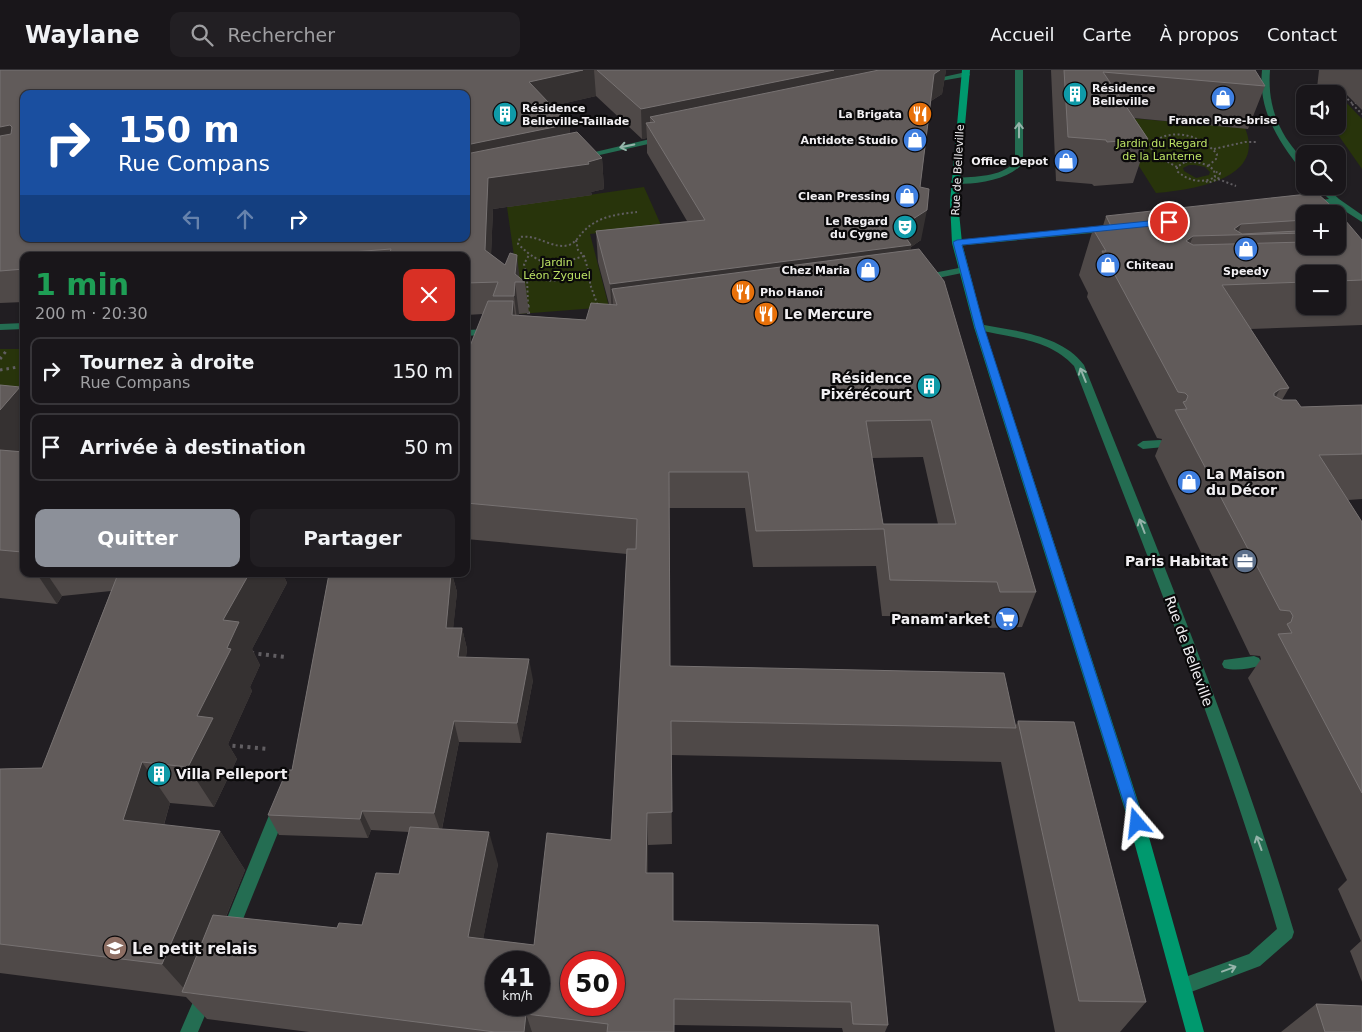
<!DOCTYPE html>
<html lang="fr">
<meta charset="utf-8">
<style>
:root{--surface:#19161a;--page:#221f23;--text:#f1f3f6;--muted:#9f9fa2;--line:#373539;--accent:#8c9099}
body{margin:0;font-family:"DejaVu Sans",sans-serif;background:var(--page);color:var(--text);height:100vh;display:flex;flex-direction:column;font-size:19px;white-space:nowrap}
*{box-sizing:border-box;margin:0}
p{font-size:16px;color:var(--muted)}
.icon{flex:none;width:28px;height:28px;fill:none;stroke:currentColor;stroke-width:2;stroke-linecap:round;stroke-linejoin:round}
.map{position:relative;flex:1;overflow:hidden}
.sheet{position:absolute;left:20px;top:182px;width:450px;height:325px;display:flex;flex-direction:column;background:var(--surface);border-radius:10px;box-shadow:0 1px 4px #0004,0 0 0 1px var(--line)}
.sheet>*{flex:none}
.guide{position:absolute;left:20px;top:20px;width:450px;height:152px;border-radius:10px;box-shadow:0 1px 4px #0004,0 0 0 1px var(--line);background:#1a4fa0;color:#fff;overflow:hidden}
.fabs{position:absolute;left:1296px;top:15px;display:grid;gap:10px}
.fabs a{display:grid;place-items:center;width:50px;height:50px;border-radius:10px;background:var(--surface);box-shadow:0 1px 4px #0004,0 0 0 1px var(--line);font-size:25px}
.speed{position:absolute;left:485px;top:881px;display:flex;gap:10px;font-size:25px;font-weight:700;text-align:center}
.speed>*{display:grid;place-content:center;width:65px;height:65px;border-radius:50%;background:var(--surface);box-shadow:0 1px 4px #0004,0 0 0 1px var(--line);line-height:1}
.speed small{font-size:12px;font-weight:400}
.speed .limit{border:8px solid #d22;background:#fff;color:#111}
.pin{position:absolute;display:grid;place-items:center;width:42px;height:42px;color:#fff;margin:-21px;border:2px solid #fff;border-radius:50%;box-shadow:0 1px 5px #0007}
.me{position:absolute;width:55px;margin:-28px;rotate:343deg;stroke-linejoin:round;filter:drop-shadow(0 0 4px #0008)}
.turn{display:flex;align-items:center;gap:18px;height:105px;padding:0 15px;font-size:22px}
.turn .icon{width:65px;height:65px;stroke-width:2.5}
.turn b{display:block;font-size:35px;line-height:42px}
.lanes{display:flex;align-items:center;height:48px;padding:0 15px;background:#0003;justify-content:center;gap:25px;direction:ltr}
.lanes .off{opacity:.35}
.round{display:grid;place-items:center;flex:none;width:52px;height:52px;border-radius:10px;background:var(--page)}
.overview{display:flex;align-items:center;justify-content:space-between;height:85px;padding:0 15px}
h1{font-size:30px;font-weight:700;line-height:38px;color:#1e9e55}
.cta{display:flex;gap:10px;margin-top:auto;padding:10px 15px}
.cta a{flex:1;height:58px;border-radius:10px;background:var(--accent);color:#fff;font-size:20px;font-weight:700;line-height:58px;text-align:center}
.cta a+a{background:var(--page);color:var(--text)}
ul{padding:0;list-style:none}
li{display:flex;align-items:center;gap:15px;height:68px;margin:0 10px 8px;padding:0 5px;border:2px solid var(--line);border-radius:10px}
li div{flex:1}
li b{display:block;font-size:19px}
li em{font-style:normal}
header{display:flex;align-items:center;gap:30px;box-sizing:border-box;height:70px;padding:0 25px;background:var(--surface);border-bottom:1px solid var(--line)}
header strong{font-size:24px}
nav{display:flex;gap:28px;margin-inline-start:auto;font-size:18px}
.search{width:350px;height:45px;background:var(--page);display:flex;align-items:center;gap:12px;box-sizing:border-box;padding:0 18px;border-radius:10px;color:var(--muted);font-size:19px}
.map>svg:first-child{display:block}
.green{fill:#28340b;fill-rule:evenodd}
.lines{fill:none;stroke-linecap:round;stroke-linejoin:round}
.path-far2{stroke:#615e62;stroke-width:2;stroke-dasharray:2 2.5;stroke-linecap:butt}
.path-far1{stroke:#615e62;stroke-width:3;stroke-dasharray:2.5 4;stroke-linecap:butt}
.path{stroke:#615e62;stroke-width:4;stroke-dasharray:3 4.5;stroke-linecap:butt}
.lane{fill:#246d52;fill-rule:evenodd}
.street{fill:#246d52;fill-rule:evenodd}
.secondary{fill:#00996e;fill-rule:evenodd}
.wall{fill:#4f4948;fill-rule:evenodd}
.shaded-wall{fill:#353131}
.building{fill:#615b5a;stroke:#777272;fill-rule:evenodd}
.oneway{stroke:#95b4aa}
.route{fill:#1a73e8;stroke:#114b97}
.labels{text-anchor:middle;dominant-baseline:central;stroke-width:4.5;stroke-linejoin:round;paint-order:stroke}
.far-poi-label{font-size:11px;font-weight:bold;fill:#f1eff2;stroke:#0a090a;text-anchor:end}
.far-park-label{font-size:11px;fill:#bce264;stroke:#0a090a}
.far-street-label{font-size:11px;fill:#f1eff2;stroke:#0a090a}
.poi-label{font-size:14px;font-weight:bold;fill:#f1eff2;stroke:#0a090a;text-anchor:start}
.street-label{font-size:14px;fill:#f1eff2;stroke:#0a090a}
.near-poi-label{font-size:16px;font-weight:bold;fill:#f1eff2;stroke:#0a090a;text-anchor:start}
</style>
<header>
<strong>Waylane</strong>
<div class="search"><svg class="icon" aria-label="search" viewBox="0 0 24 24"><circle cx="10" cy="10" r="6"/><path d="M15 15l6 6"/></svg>Rechercher</div>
<nav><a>Accueil</a><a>Carte</a><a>À propos</a><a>Contact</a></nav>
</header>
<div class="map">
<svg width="1362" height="962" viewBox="0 0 1362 962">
<rect width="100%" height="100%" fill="#211e22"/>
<path class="green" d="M1338,26H1340L1362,49V99L1332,56H1338Z
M1117,47L1245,58C1267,110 1190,120 1156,123L1120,66ZM1195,95L1205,97L1210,102L1209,105L1196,108L1184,101L1183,98L1189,95Z
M644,117L661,155L590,164L609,237L519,244L520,228L507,137Z
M0,279H24V325L0,329Z"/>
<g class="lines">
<path class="path-far2" d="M1318,21L1342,24L1352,33H1362
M1352,34L1362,44
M1214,79L1245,72H1257
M1185,92C1196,91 1205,93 1214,100L1215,107C1202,114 1188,111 1177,101V97Z
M1177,97L1153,84L1150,74C1171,57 1200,64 1217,84L1216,89L1208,96
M1218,109L1236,116
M1206,111L1208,113L1218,109L1220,103L1216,102
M576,170L578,180L584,186L590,206V214L598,236
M584,186C552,196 543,198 518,174L520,167C538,164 553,180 569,175C577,172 580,164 586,159C600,146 619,144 637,142
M527,207L552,211L590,206
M528,236L527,207L524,194L529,185"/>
<path class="path-far1" d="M528,235L529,249
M597,235L598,237
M0,289L7,280
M0,300L24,296"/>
<path class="path" d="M251,583L285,587
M225,675L269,679"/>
<path class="lane" d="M1015,0H1023V93C1010,110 973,116 952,113L951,111L955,108C976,106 999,108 1015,92Z
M1160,370L1164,371L1166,374L1164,377L1143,379L1137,375L1143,371Z
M1254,586L1259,588L1261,592L1259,596C1249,599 1234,601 1224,598L1222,594L1224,590Z
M280,731L285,733L288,738L235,869L229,871L223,869L221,863L272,738L275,733Z
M205,915L211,918L214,924L198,962H180L199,918Z"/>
<path class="street" d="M1262,0H1270C1268,25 1273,47 1286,68C1293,79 1305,89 1305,102L1302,101C1278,71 1258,40 1262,0Z
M966,2L970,4L969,6L929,13L925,11Z
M663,66H666V70L582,89L578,86Z
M1316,116H1325L1339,129L1362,145V152L1334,134L1308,136V132L1329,129Z
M1110,156L1113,157V161L957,176L952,173L957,170Z
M964,197L967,198V202L923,211L918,208L923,205Z
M24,253V259L0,260V254Z
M979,254C1014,261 1061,264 1084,295C1158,482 1237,669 1294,862L1292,868L1260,896L1183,925L1177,922L1174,916L1177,910L1249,884L1277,859C1222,668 1145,482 1074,296C1049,268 1010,268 975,259L974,257Z
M491,259L495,260V264L466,266V260Z"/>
<path class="secondary" d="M962,0H970L958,132L962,173L984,257L1145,753L1204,962H1186L1129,753L974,257L952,173L950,132Z"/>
</g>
<path class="wall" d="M0,0H946L942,24L931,31L920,117L921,170L911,177L910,180L1036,522L1022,557L988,558L985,547L882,546L876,496L753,497L745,438H669L670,596L1015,657L1018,651L1146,932L1120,962H1055L1001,692L671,685L672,774L648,775V803L673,851L878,855L888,955L885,962H843L842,958L674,955V962H309L207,949L186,927L0,903V699L42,698L111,521L62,526L57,534L0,528V315L24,324V504H283L287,513L252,579L260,595L250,617L252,621L228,674L237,689L214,737L170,733L164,755L220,761L245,800L226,847L337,858L362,855L399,804L409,762L371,760L368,768L279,765L268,745L292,700L329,504H452L457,522L453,558H462L467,579L466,587L533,610L521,673L459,672L442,759L498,794L483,869L534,875L611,770L627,484L466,469V276H470L483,244L466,245V186H24V232L0,233ZM466,24V169H24ZM596,26L642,69L647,68V83L687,151L596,161L598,192L609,234L586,250L519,245V244L529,243L525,212L491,184L493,139L592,125L591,122L604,119L602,88L570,63L569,54L552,36ZM923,387L938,454H883L872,388Z
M1051,0H1255L1265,16L1248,59L1134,48L1148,69L1133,113L1094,116L1092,114L1056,111Z
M1319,0H1362V40L1343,21L1317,18Z
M1305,144V176L1362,170V255L1250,259L1289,318L1282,330L1301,337L1362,335V429L1348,430L1362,452V912L1350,881L1361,871L1338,819L1347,810L1248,608L1261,589L1260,586L1250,585L1155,386L1162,369L1157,368L1087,227L1088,223L1079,205L1093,159H1102L1106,146ZM1305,204H1338V236H1305Z
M1316,934L1362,962H1281Z"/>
<path class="shaded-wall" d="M583,0H594L596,26L532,41L529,12Z
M834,0H946L942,24L929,32L655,52L650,47V60L646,53L647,68L642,69L641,39Z
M569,54L572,84L466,106V75Z
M10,55L24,85L0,88V57Z
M602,88L604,119L591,122L592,125L493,139L490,211L485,180L488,108L588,92Z
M927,140L921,170L911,177L906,206L617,235L612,219L614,245H612L610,214L899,158Z
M1241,154L1237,165L1234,159Z
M1193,166L1175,211L1186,171Z
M517,185L520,212L515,204Z
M515,212L519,244L518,257L514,226Z
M513,231L518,267L512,245Z
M20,317L24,324V404L0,424V340Z
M1280,319L1256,365L1274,323Z
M37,504H47L62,526L57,534Z
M249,504H283L287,513L252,579L260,595L250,617L252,621L228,674L237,689L214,737L188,697L197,646L227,578L223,550Z
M451,504H452L457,522L451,580L446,558Z
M462,558L467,579L463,608L458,587Z
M529,589L533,610L521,673L517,653Z
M454,651L459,672L441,763L434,743Z
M142,692L170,733L154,788L123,750Z
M362,741L371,760L368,768L360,749Z
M647,743L648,775V833L646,803Z
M220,761L245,800L194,924L188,923L162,894Z
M489,762L498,794L478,895L468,867Z
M526,944L532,962H524Z"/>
<path class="building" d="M0,0H583L529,12L569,54L466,75V24H24V169H466V84L577,62L602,88L588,92L589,94L488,108L485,180L505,195L510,183L517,185L515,204L525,212H515L514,226H493L498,212L466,213V186H389L391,179L312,185V186H24V199L0,201V66L11,64L12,57L10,55L0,57Z
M597,0H834L641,39Z
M879,0H940L934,4L920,117L929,119L927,140L899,158L911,175L610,214L596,161L705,150L646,53L655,52L650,47Z
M1064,0H1255L1265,16L1103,2L1148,69L1107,72L1106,70L1068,67Z
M1317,123L1338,142L1336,144H1305V150L1241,154L1234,159L1242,164L1298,161L1305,160V163L1193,166L1186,171L1193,175L1305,172V176H1338V153L1345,150L1362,170V210L1338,211V204H1305V212L1222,215L1289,318L1280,319L1274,323V326L1282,330H1296L1301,337L1362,335V384L1319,385L1362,452V723L1278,564L1292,563L1287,554L1291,552L1293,546L1290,541L1280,540L1175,340L1187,339L1183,332L1186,331L1188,326L1185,323L1178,322L1102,181H1106L1093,159L1112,158L1106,146Z
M919,179L944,211L1036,522H1000L997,512L890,510L884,459L756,461L748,402H669L670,596L1004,603L1016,658L671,651L672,742L647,743L646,803H673V851L878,855L888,955L853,954L851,932L674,929V962H607L608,954L526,944L524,962H495L182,922L213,845L337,858L339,853L362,855L376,803L399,804L410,757L489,762L468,867L534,875L547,763L611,770L627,479H636L637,449L466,433V276H470L488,231H513L512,245L586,250L591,233L617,235L612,219ZM931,350L956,454H883L866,351ZM496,892H539V935H496ZM571,892H614V935H571Z
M0,315L20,317L0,340Z
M0,380L24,382V479L22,482L0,480Z
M118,504H249L223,550L239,552L227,578L231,579L197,646L213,648L188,697L142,692L123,750L220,761L162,894L0,874V699L42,698Z
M329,504H451L446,558H462L458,587L529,589L517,653L454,651L434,743L362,741L360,749L268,745L287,700H292Z
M1018,651L1074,652L1146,932L1079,931Z
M1316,934L1362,936V962H1325Z"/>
<defs><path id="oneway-shaft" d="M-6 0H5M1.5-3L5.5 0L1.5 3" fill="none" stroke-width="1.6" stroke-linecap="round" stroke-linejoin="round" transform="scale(1.25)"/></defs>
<g class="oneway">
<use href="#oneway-shaft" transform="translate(1019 60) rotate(-90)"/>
<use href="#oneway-shaft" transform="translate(627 76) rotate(168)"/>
<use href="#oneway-shaft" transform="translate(1083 305) rotate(-112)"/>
<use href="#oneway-shaft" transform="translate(1142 456) rotate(-111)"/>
<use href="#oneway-shaft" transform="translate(1259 773) rotate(-110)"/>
<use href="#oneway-shaft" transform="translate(1229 899) rotate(-20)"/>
</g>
<path class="route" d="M1169,149L1173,152L1172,154L962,175L984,257L1144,753L1142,758L1137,760L1132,758L1130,753L975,257L953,172L957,170Z"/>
<defs>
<g id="building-disc" transform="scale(1.25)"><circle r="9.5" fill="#0f9aa8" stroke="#0a090a"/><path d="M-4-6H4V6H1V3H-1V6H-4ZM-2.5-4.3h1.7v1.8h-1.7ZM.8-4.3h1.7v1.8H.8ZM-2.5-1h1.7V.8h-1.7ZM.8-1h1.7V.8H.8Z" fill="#fff"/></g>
<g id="shop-disc" transform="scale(1.25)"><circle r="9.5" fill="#3f7fe0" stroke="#0a090a"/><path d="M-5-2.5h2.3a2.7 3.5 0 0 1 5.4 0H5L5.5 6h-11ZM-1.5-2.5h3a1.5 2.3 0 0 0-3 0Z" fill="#fff"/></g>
<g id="restaurant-disc" transform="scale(1.25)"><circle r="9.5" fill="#e8710a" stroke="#0a090a"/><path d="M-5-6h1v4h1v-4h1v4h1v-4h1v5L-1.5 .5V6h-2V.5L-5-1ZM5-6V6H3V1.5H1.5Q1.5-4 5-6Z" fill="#fff"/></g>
<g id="theatre-disc" transform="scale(1.25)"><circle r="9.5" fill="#0f9aa8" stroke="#0a090a"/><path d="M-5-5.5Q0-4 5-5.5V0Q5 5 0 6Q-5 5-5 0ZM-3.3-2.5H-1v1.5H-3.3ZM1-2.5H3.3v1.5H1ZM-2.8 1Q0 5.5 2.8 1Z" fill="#fff"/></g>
<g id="office-disc" transform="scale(1.25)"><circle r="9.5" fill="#5c6f8a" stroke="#0a090a"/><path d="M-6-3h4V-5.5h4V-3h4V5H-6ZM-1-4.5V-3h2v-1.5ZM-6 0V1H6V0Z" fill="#fff"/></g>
<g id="supermarket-disc" transform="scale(1.25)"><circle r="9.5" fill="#3f7fe0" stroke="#0a090a"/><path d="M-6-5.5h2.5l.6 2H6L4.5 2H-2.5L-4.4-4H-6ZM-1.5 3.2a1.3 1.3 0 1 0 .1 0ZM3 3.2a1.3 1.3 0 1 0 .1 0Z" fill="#fff"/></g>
<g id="school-disc" transform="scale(1.25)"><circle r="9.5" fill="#8d6e63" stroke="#0a090a"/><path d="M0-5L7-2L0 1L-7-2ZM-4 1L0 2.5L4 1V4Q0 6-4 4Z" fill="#fff"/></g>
</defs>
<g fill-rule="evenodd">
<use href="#building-disc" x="1075" y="24"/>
<use href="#shop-disc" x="1223" y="28"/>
<use href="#building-disc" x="505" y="44"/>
<use href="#restaurant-disc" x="920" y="44"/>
<use href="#shop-disc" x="915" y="70"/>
<use href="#shop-disc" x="1066" y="91"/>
<use href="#shop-disc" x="907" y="126"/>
<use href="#theatre-disc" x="905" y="157"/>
<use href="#shop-disc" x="1246" y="179"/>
<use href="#shop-disc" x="1108" y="195"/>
<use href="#shop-disc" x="868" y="200"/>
<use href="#restaurant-disc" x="743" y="222"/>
<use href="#restaurant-disc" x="766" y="244"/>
<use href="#building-disc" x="929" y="316"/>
<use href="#shop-disc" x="1189" y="412"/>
<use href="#office-disc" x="1245" y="491"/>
<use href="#supermarket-disc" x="1007" y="549"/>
<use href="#building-disc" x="159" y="704"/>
<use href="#school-disc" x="115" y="878"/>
</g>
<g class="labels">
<g class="far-poi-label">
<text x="1092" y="18" text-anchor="start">Résidence<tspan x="1092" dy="13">Belleville</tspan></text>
<text x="522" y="38" text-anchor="start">Résidence<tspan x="522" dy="13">Belleville-Taillade</tspan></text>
<text x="902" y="44">La Brigata</text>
<text x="1223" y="50" text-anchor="middle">France Pare-brise</text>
<text x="898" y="70">Antidote Studio</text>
<text x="1048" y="91">Office Depot</text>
<text x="890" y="126">Clean Pressing</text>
<text x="888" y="151">Le Regard<tspan x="888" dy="13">du Cygne</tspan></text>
<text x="1126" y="195" text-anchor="start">Chiteau</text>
<text x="850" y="200">Chez Maria</text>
<text x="1246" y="201" text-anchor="middle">Speedy</text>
<text x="760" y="222" text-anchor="start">Pho Hanoï</text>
</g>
<g class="far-park-label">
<text x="1162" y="73">Jardin du Regard<tspan x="1162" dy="13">de la Lanterne</tspan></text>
<text x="557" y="192">Jardin<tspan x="557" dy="13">Léon Zyguel</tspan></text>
</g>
<g class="far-street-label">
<text transform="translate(958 100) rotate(-87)">Rue de Belleville</text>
</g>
<g class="poi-label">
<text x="784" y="244">Le Mercure</text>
<text x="912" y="308" text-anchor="end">Résidence<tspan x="912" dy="16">Pixérécourt</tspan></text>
<text x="1206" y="404">La Maison<tspan x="1206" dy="16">du Décor</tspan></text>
<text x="1228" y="491" text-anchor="end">Paris Habitat</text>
<text x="990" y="549" text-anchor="end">Panam'arket</text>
<text x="176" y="704">Villa Pelleport</text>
</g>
<g class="street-label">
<text transform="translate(1189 581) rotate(70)">Rue de Belleville</text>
</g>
<g class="near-poi-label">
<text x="132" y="878">Le petit relais</text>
</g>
</g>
</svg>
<div class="fabs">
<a><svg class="icon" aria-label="sound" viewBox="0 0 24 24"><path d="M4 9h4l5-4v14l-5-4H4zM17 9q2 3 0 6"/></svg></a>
<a><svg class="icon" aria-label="search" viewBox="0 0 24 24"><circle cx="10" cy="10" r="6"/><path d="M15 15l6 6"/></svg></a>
<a>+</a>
<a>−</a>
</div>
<div class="speed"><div>41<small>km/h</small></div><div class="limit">50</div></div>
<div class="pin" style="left:1169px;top:152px;background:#d93025"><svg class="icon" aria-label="arrive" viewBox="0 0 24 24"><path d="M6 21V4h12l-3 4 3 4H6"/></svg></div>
<svg class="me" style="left:1137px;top:753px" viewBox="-20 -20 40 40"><path d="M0-17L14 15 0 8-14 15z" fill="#1a73e8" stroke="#fff" stroke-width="4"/></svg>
<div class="guide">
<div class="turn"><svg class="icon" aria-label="right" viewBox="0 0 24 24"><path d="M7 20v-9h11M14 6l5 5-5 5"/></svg><div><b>150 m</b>Rue Compans</div></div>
<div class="lanes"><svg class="icon off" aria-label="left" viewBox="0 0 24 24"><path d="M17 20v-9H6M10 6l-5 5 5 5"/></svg><svg class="icon off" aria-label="ahead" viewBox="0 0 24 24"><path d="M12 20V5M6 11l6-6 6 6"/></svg><svg class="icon" aria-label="right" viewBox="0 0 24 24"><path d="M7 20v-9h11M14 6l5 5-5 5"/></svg></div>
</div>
<section class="sheet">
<div class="overview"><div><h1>1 min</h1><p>200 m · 20:30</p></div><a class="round" style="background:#d93025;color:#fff"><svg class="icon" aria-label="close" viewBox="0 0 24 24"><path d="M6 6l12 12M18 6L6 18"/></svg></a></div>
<ul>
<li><svg class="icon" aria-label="right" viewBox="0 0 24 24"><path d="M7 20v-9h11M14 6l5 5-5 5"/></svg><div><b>Tournez à droite</b><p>Rue Compans</p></div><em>150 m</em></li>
<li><svg class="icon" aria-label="arrive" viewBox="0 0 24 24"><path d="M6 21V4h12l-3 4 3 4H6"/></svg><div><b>Arrivée à destination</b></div><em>50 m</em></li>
</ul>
<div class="cta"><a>Quitter</a><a>Partager</a></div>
</section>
</div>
